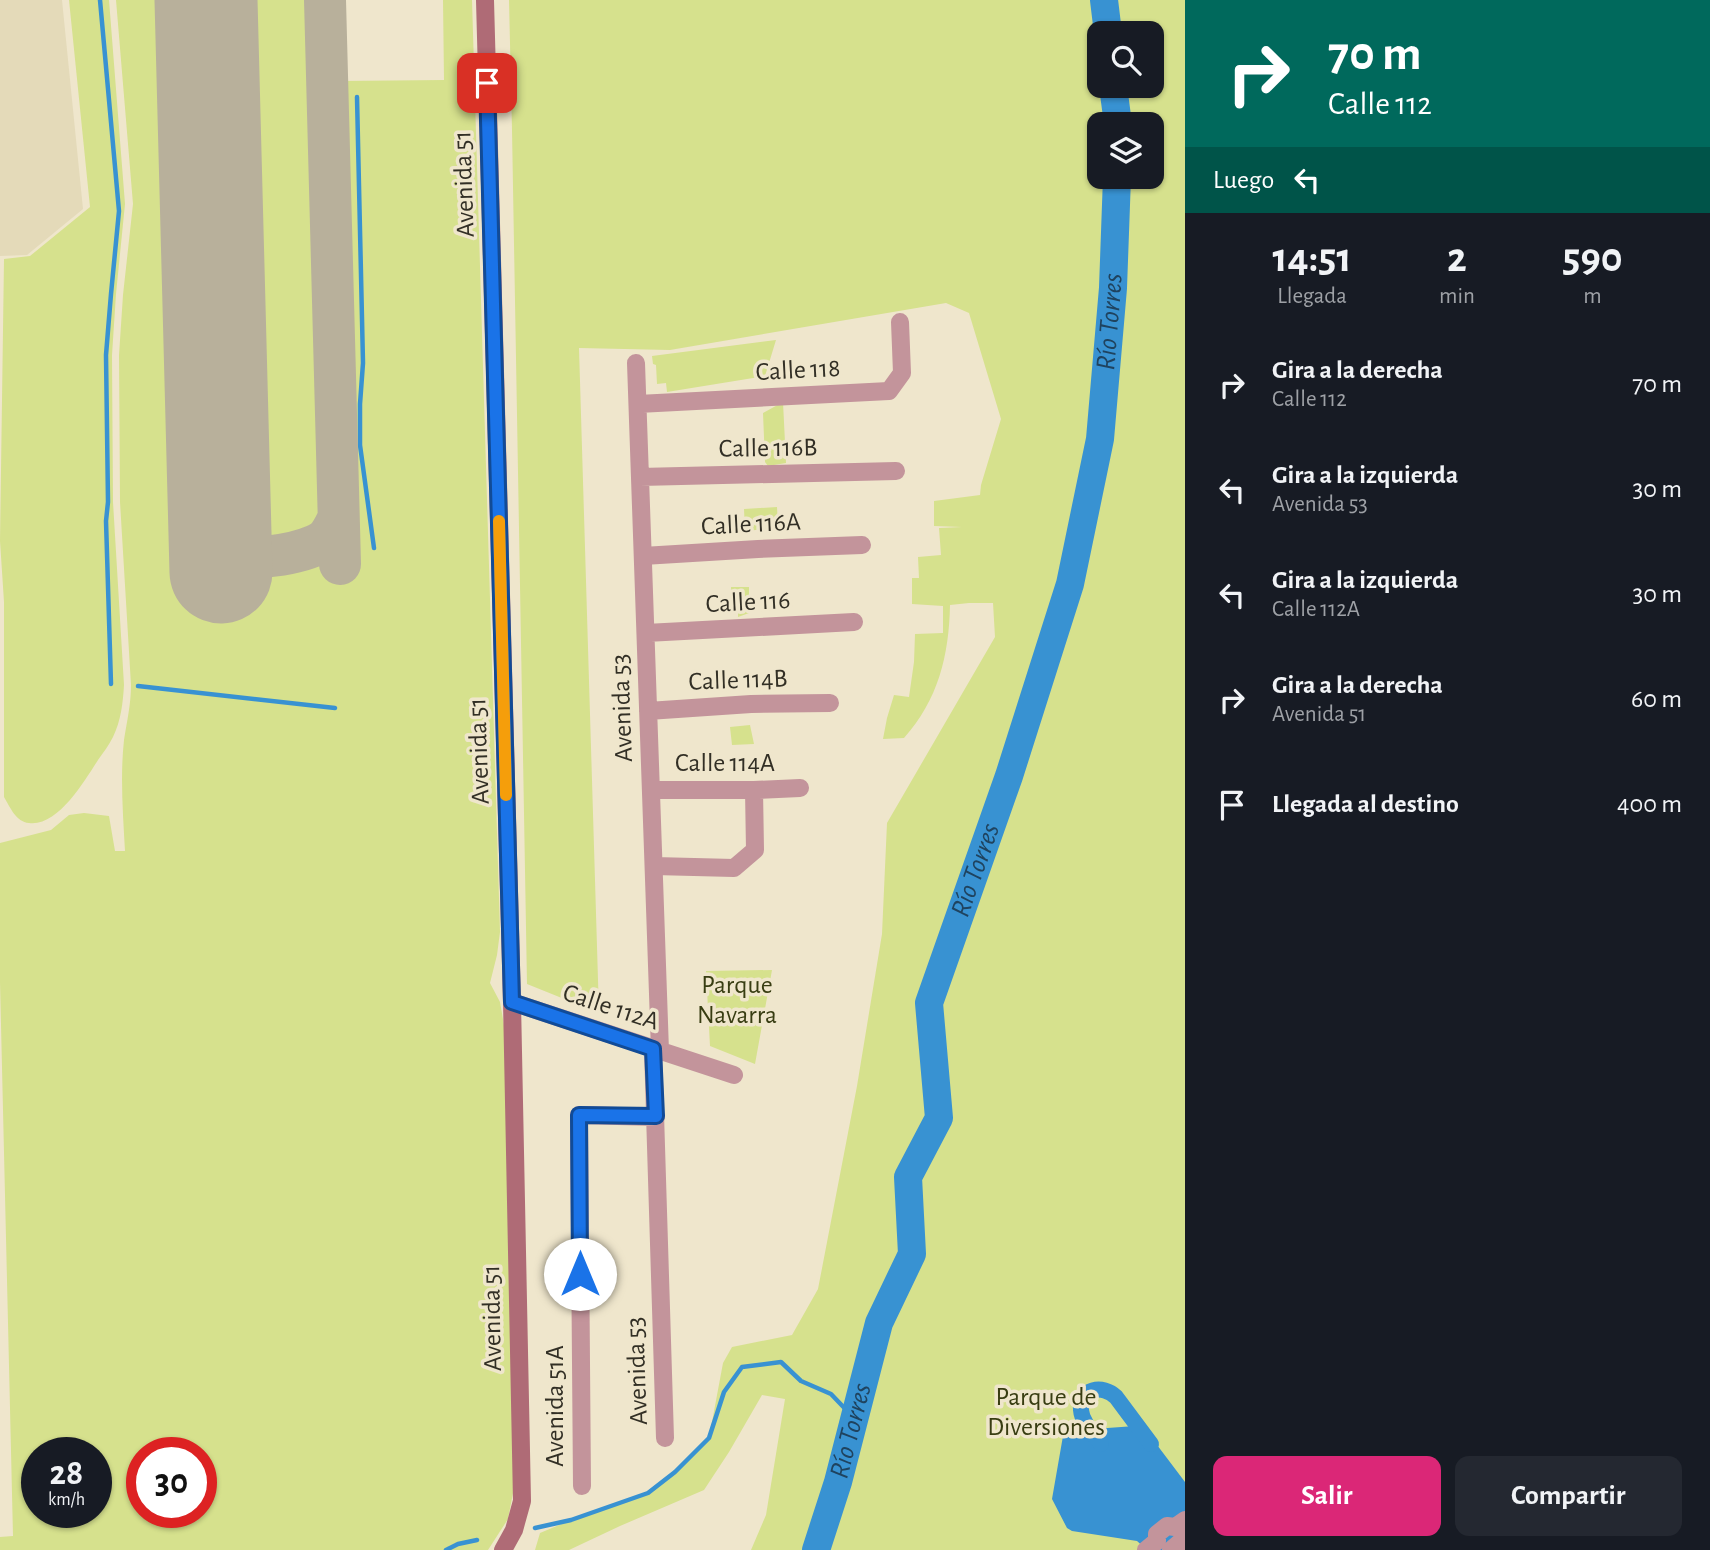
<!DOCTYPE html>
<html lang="es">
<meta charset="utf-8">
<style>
:root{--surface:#171b24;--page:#242831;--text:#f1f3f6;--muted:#9ea1a6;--accent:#db2777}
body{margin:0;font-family:"Alegreya Sans",sans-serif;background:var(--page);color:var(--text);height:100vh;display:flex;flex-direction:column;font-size:26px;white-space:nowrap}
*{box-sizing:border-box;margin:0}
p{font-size:23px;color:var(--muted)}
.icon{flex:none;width:38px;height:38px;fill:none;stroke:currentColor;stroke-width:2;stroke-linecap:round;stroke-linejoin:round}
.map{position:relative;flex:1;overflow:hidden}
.side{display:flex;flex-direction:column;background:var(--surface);width:525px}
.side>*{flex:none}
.guide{background:#00695c;color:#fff;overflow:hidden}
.tools{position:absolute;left:1087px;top:21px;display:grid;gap:14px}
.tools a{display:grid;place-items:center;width:77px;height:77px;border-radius:14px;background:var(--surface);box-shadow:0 2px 5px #0004;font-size:35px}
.speed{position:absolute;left:21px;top:1437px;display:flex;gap:14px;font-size:35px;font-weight:700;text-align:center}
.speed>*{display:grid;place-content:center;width:91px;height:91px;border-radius:50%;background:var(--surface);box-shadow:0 2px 5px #0004;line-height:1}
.speed small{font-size:18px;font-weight:400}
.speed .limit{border:10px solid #d22;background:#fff;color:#111}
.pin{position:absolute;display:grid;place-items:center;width:60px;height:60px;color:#fff;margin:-30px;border-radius:14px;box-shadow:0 4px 10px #0006}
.me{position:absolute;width:77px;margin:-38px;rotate:0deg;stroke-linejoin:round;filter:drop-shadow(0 0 5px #0008)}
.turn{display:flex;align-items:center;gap:24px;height:147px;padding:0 28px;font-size:32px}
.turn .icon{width:91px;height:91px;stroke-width:2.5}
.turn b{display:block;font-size:49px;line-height:60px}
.then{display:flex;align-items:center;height:66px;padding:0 28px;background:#0003;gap:14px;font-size:26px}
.eta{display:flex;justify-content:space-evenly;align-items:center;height:119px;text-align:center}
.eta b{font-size:42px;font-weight:600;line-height:49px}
.primary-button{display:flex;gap:14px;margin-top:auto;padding:14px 28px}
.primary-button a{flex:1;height:80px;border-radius:14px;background:var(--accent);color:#fff;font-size:28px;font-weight:600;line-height:80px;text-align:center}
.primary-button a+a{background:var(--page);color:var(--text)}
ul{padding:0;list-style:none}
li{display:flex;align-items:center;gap:21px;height:105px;padding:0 28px}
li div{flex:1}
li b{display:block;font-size:26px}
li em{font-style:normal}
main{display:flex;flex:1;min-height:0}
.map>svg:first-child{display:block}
.built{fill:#e4dab9}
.green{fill:#d6e18d;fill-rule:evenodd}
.water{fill:#3892d2}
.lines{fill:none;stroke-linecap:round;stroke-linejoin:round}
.stream{stroke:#3892d2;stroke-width:4.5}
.canal{stroke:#3892d2;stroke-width:16}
.river{stroke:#3892d2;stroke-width:28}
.taxiway{stroke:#b8b09b;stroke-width:42}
.runway{stroke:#b8b09b;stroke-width:103}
.street{stroke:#c3949b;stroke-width:18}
.secondary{stroke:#af6b76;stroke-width:18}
.route-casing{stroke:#114b97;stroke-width:18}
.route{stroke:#1a73e8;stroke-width:12}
.slow{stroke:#f59e0b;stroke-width:12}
.labels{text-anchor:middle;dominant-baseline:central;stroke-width:7;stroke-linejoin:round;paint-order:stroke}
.street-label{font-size:26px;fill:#322f25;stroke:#efe6cc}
.park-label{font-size:26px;fill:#383d12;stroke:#efe6cc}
.water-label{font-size:28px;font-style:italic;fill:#1f435f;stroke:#efe6cc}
</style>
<main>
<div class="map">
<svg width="1185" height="1550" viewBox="0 0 1185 1550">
<rect width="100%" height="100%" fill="#efe6cc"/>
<path class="built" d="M0,0H62L83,209L27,255L0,256Z"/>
<path class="green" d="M69,0H109L125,204L116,294L112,355L113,502L124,685C123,702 121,721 113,737C109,745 103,753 98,760C85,780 58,827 29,823C16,822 10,807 4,797V602L0,541L4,259L30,256L90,207Z
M116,0H172L186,581L239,579L326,553L325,570H352L340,81L444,80L443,0H472L500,932L497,955L490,983L500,1002L504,1025L515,1444L513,1493L508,1519L488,1550H0V1537L13,1536L0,982V843L51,830L69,815L84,813L109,816L115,851H125C123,815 120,776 124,740C127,721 131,704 131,685L120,502L119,355L123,295L133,204ZM37,1452H96V1512H37ZM142,1452H201V1512H142Z
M237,0H311L324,506L317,522L306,534L268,544L258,545L251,543Z
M509,0H1185V1550H751L766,1515L785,1399L762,1395L729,1452L704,1490L620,1526L569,1550H535L540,1533L571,1520L647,1493L675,1472L709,1438L723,1363L732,1347L792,1335L818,1289L857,1086L882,934L887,823L995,637L993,603H969L950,605C949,656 938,700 904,738L883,739L887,718L894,695L909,697L914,662L915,634L943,633V606L912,604V578H919L918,557L941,555L939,528L962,527L934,526V501L980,495L981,485L1001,419L969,313L946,303L670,350L579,348L599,1013L527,984L512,130ZM1099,33H1152V86H1099ZM1099,124H1152V177H1099Z
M776,340L765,376L667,392L666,383L657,384L656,365L653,364L652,356Z
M783,402L786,463L768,466L765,462L763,413Z
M777,507L778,528L745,531L744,509Z
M731,587H749V613L738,617V598L731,599Z
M750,725L754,744L732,745L730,727Z
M772,970L755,1064L710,1046L706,971Z"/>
<path class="water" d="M1135,1426L1143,1428L1148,1433L1185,1482V1550H1147L1137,1541L1072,1531L1067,1528L1052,1499L1063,1436L1066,1431Z"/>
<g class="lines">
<path class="stream" d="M100,0L119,211L111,294L106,355L108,502L106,521L111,684
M357,97L363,363L360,404V445L374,548
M138,686L335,708
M535,1528L571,1520L648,1493L675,1472L709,1438L724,1392L742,1367L781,1362L801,1381L831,1394L854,1418
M446,1550L458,1544L477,1540"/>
<path class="canal" d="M1101,1444C1094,1434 1082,1423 1081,1410C1079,1388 1103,1384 1116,1397L1151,1444"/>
<g class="river">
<path d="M1104,0L1108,33"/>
<path d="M1113,86L1118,124"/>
<path id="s1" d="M816,1550L838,1482L879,1323L912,1254L908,1177L939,1118L929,1003L1009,776L1070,584L1100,439L1113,288L1117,177"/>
</g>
<path class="taxiway" d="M325,0L340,564
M220,520C225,531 229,545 239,552C256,563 307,552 323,541C330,536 334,527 338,519"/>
<path class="runway" d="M206,0L221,572"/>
<path class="street" d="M636,363L660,1051
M638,404L889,391L902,373L900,322
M640,477L896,471
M643,556L758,549L862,545
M646,633L854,622
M648,711L751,704L830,703
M651,790H754L800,788
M654,866L734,868L755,850L754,790
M512,1002L734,1075
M653,1049L665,1438
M582,1486L579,1115L656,1117
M1146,1550L1157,1541V1534L1167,1526L1175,1527L1185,1520
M1171,1550L1185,1538"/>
<path class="secondary" d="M485,0L512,1002L522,1501L514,1530L503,1550"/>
</g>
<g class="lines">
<g class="route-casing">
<path id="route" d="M487,83L512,1002L653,1049L656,1116L579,1115L580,1274"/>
</g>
<use href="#route" class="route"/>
<path class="slow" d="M499,521L506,795"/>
</g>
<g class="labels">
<g class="street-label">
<text transform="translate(464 184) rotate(-92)">Avenida 51</text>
<text transform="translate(798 370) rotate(-3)">Calle 118</text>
<text transform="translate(768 448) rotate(-1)">Calle 116B</text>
<text transform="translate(751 524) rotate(-3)">Calle 116A</text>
<text transform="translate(748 602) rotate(-3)">Calle 116</text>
<text transform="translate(738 680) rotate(-2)">Calle 114B</text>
<text transform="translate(622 708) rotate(-92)">Avenida 53</text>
<text transform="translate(479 751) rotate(-92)">Avenida 51</text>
<text x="725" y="763">Calle 114A</text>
<text transform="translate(611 1007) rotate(18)">Calle 112A</text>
<text transform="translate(492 1318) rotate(-91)">Avenida 51</text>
<text transform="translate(637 1371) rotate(-92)">Avenida 53</text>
<text transform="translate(555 1406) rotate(-90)">Avenida 51A</text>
</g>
<g class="park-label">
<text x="737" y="985">Parque<tspan x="737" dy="30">Navarra</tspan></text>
<text x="1046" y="1397">Parque de<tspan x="1046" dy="30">Diversiones</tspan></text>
</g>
<g class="water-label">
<text stroke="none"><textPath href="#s1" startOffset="1279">Río Torres</textPath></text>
<text stroke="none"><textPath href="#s1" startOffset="712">Río Torres</textPath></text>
<text stroke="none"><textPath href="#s1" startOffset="124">Río Torres</textPath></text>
</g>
</g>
</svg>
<div class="tools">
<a><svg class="icon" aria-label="search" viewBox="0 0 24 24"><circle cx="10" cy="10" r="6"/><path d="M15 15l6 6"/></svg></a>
<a><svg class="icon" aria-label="layers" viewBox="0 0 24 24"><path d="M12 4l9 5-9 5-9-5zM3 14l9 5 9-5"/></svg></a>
</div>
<div class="speed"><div>28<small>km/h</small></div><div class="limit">30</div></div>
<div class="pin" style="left:487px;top:83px;background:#d93025"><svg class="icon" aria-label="arrive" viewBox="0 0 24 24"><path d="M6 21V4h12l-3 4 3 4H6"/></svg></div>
<svg class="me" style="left:580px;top:1274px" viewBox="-20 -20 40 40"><circle r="19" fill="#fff"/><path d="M0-13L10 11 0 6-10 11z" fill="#1a73e8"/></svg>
</div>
<section class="side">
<div class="guide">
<div class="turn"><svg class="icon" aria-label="right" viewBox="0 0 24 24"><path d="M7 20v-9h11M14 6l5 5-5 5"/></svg><div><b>70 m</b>Calle 112</div></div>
<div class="then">Luego<svg class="icon" aria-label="left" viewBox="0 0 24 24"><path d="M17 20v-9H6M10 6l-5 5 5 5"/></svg></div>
</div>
<div class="eta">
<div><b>14:51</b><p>Llegada</p></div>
<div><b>2</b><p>min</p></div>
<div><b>590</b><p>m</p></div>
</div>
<ul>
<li><svg class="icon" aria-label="right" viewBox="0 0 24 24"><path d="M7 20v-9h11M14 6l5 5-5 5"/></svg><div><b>Gira a la derecha</b><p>Calle 112</p></div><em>70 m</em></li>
<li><svg class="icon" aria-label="left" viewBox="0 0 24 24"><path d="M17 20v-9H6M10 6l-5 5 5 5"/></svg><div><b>Gira a la izquierda</b><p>Avenida 53</p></div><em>30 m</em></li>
<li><svg class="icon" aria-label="left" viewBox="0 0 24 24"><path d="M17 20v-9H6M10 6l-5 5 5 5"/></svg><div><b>Gira a la izquierda</b><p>Calle 112A</p></div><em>30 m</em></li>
<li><svg class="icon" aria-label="right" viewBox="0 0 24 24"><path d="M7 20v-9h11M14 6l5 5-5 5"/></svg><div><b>Gira a la derecha</b><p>Avenida 51</p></div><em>60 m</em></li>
<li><svg class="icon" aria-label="arrive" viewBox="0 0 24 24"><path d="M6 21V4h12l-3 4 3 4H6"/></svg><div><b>Llegada al destino</b></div><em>400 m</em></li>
</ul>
<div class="primary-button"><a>Salir</a><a>Compartir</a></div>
</section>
</main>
